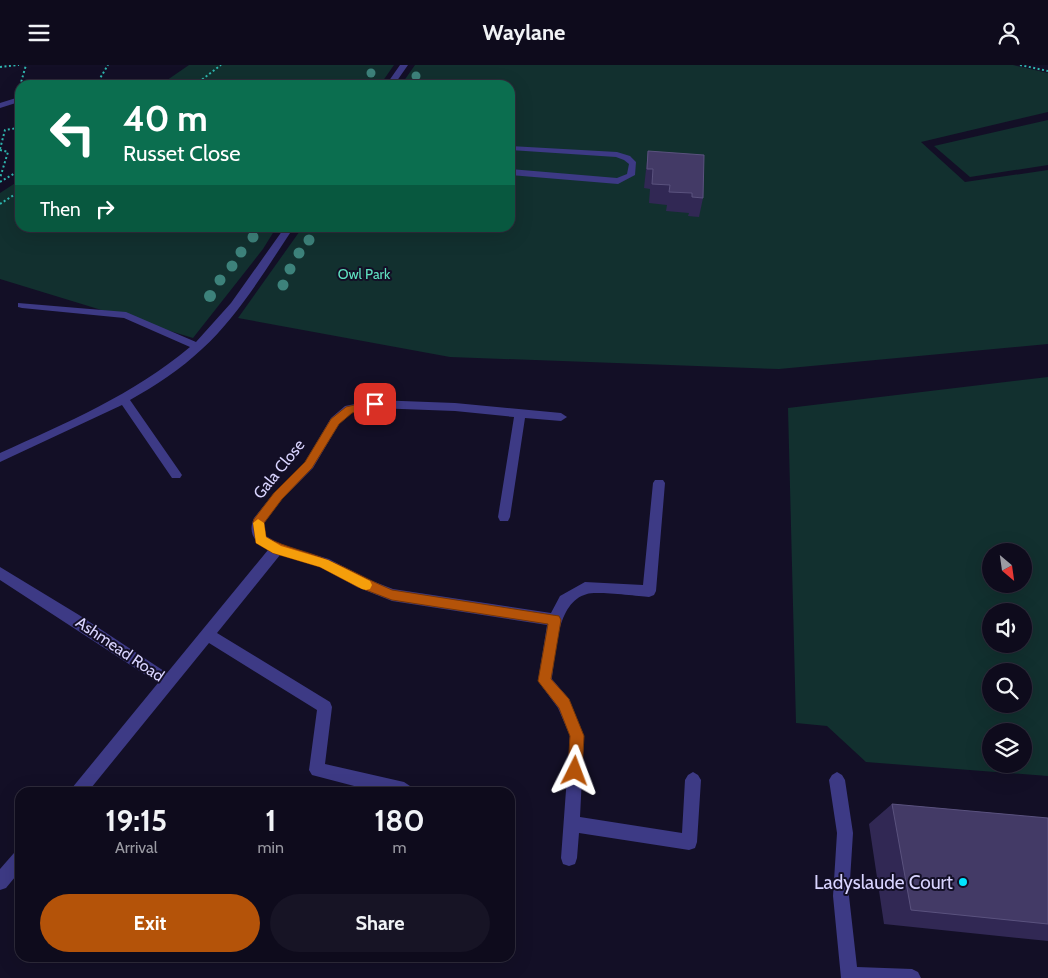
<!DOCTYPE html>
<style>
:root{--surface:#0e0b1c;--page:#171425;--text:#f1f3f6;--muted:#9b9ba3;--line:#2e2b3b;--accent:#b45309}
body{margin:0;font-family:Cabin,sans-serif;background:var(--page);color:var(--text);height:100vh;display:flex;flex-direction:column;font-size:19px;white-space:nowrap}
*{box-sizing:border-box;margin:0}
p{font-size:16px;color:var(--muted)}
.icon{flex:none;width:28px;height:28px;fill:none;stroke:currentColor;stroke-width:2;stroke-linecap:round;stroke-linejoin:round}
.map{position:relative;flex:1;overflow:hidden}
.sheet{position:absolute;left:15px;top:722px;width:500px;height:175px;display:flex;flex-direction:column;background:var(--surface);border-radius:15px;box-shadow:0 5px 20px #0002,0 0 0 1px var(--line)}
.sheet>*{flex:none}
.banner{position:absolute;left:15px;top:15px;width:500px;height:152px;border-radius:15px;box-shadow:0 5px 20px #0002,0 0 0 1px var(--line);background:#0b6e4f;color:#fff;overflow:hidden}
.needle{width:32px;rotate:151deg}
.fabs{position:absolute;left:982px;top:478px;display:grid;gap:10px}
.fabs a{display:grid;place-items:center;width:50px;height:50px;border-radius:50%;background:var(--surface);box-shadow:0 5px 20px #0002,0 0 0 1px var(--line);font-size:25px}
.pin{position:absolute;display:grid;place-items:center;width:42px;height:42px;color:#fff;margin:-21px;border-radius:10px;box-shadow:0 2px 8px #0006}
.me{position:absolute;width:55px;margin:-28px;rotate:3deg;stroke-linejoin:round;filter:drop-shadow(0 0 4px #0008)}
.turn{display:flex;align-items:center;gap:18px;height:105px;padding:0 25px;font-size:22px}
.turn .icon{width:65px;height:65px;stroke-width:2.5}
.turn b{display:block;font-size:35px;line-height:42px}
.then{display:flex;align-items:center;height:48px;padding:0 25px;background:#0003;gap:10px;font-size:19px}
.eta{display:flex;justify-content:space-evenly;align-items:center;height:85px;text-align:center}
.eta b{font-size:30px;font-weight:700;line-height:35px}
.cta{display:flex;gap:10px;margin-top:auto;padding:10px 25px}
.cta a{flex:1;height:58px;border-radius:30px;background:var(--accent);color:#fff;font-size:20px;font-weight:700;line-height:58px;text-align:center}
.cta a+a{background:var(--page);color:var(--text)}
header{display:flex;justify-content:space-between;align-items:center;height:65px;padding:0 25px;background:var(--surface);font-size:22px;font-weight:700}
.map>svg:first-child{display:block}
.green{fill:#12302f;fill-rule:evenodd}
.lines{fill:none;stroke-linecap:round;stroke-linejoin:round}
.path{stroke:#2fb8b0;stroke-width:2;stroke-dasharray:2 2.5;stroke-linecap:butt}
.minor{fill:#3d3a85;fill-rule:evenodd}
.tree{fill:#3d827b}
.wall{fill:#312854}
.building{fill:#433a66;stroke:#5a527e}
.route{fill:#b45309;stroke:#753606}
.slow{fill:#f59e0b}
.poi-dot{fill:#00e5ff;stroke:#130f26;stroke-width:2}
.labels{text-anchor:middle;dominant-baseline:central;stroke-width:4;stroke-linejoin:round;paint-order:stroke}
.far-park-label{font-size:14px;fill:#5fe0c0;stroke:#130f26}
.street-label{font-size:16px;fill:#d9d4ff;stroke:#130f26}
.near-poi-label{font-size:19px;fill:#d9d4ff;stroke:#130f26;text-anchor:end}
</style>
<header><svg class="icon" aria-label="menu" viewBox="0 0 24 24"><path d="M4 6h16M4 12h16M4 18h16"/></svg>Waylane<svg class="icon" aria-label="person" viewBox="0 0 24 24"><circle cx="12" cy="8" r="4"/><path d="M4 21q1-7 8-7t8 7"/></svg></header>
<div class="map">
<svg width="1048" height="913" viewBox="0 0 1048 913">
<rect width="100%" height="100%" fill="#130f26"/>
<path class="green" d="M189,0H394L380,20H160Z
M415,0H1013L1048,8V47L921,77L965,117L1048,105V279L779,304L450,292L238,253L302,163L510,162V20H401Z
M1048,55V100L970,112L934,81Z
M20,115V162L276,163L263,184L193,273L0,214V128Z
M1048,312V711L866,697L827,661L796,658L788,343ZM991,486H1024V519H991ZM991,546H1024V579H991ZM991,606H1024V639H991ZM991,666H1024V699H991Z"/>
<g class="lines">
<path class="path" d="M1020,0L1048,6
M0,2L19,0
M83,20L96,19
M96,20L108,0
M195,20L221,0
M20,21L26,0
M0,84L5,65L18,63L20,52
M0,85L8,87L0,113
M0,117L20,105
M0,139L20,126"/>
<path class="minor" d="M400,0H408L394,20H386Z
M16,33H19V37L0,43V38Z
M510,81L617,87L630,91L636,97L635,110L618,119L510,110V104L617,113L627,109L629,99L624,95L616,92L510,85Z
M285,162H294C266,204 239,250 202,284C181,304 155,321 130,335L180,407L182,410L180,413H172L122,340L0,397V388C66,358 133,330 190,282L124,253L22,243L18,242V238L126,247L196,277L231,238Z
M375,335L455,338L561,348L567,352L561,356L525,353L510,452L508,456H500L498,452L514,352L455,346L375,343L352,347L339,359L313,403L282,434L264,458L266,471L281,480L329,494L367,514L393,524L551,548L560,531L585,517L643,520L653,418L655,415H663L665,418L656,526L654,530L649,532C636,531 596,526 587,529C556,537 556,589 552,614L569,634L584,671L580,752L682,768L685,715L688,710L693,707L698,710L701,715L697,777L695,783L689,785L579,768L577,793L575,799L569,801L563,799L561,793L570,671L558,643L538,616L547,560L392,536L357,522L320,502L280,490L217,568L330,637L332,642L325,699L404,717L413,723L416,728H381L312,710L309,705L317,645L209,578L87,728H69L72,723L158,618L0,515V502L79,550L167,608L268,485C256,478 247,469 254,453L274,428L305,397L331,353L345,341Z
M837,707L842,710L845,715L853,768L849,831L857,902L912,904L918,907L921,913H841L833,831L837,768L829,715L832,710Z
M20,786V806L6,823L0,825V804L14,788Z"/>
</g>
<g class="tree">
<circle cx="371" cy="8" r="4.5"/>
<circle cx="416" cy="11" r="4.5"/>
<circle cx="253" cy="172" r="5.5"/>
<circle cx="309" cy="175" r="5.5"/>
<circle cx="241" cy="187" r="5.5"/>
<circle cx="299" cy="188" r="5.5"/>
<circle cx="232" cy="201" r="5.5"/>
<circle cx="290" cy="204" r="5.5"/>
<circle cx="220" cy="215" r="5.5"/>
<circle cx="283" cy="220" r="5.5"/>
<circle cx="210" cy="231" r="6"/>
</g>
<path class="wall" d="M648,86L703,133L699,152L688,151L689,148L666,146L667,140L649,138L650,124L644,123Z
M892,739L1048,753V876L884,859L869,759Z"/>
<path class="building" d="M648,86L704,90L703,133L692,132V128L669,127L670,120L652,119L653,104H647Z
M892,739L1048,753V859L911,845Z"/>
<path class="route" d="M375,335L378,336V341L352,348L339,359L312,403L282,434L264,458L266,472C286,483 307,486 328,495C350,504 370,516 392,525L559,551L561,555L551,614L569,634L584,671L582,706L580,711L575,713L570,711L568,706L570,671L559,643L538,616L548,559L392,535L358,522L320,502L273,488L256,478L253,457L254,454L274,428L305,397L331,354L346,342Z"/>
<path class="slow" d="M258,454L264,458L266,472L281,481L328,495L370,516L372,520L370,524L366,525L362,524L320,502L273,488L256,478L253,458Z"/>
<circle class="poi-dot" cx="963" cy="817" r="5"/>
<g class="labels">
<g class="far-park-label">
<text x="364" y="209">Owl Park</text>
</g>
<g class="street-label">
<text transform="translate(279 404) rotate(-51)">Gala Close</text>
<text transform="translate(120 584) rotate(34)">Ashmead Road</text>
</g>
<g class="near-poi-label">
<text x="953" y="817">Ladyslaude Court</text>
</g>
</g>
</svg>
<div class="fabs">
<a><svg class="needle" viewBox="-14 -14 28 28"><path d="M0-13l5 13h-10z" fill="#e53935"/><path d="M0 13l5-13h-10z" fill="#9b9ba3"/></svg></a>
<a><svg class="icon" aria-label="sound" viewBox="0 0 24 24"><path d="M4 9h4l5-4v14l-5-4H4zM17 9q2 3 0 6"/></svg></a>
<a><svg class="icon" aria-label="search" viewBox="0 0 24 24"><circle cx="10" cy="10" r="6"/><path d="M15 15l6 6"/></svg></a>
<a><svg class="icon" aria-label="layers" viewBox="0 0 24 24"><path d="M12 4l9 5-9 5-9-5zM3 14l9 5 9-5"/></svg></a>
</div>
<div class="pin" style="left:375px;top:339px;background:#d93025"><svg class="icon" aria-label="arrive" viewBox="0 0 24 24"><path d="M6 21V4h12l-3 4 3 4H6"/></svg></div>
<svg class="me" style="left:575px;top:706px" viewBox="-20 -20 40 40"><path d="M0-17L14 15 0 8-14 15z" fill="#b45309" stroke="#fff" stroke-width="4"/></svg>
<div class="banner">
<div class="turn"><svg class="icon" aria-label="left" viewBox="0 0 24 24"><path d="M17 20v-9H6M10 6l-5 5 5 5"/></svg><div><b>40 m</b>Russet Close</div></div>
<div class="then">Then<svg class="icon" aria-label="right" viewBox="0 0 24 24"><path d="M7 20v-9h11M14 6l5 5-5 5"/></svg></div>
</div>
<section class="sheet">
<div class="eta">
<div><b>19:15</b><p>Arrival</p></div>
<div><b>1</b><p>min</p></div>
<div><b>180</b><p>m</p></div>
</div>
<div class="cta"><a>Exit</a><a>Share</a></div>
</section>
</div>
